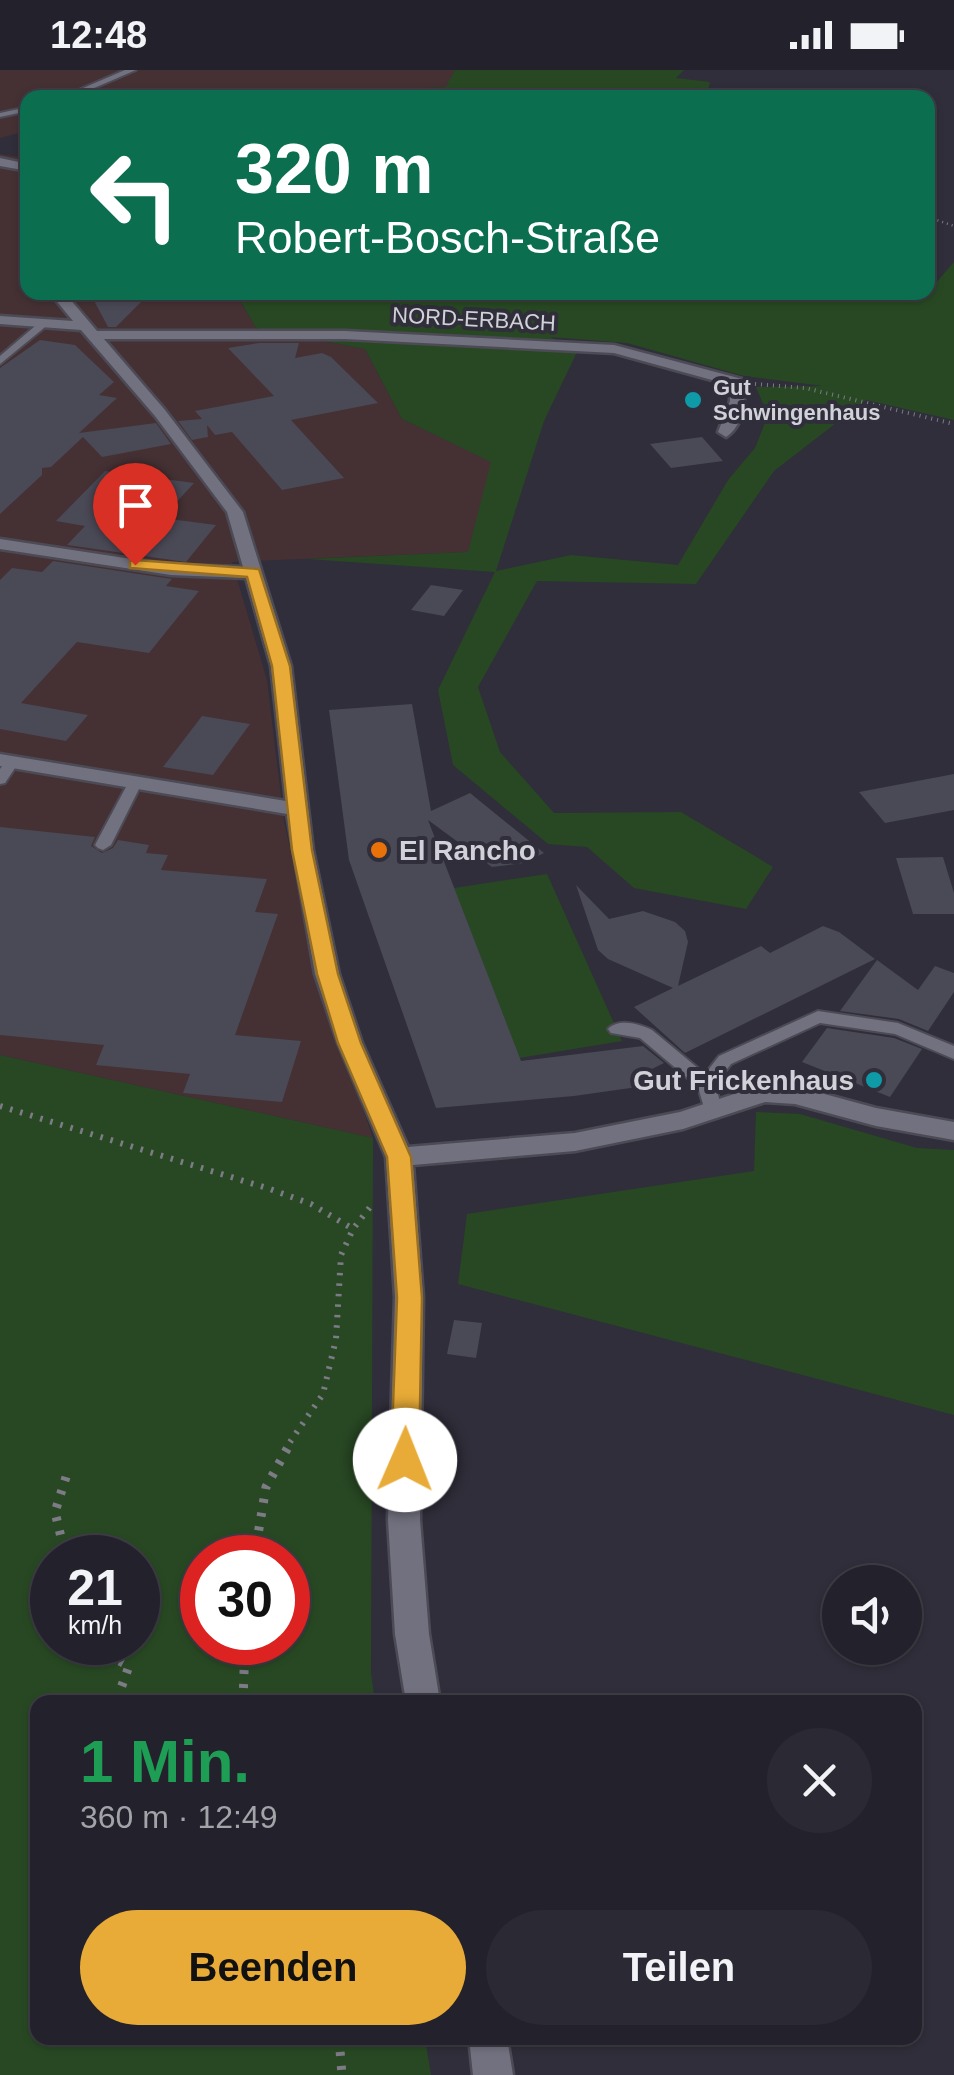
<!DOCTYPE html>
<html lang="de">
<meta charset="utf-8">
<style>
:root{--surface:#23222c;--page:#2b2a34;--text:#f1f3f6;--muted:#a3a4a9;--line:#403f48;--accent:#e8ab37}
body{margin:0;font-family:Helvetica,sans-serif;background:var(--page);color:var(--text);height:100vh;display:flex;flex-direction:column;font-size:38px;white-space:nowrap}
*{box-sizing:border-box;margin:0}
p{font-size:32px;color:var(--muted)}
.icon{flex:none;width:55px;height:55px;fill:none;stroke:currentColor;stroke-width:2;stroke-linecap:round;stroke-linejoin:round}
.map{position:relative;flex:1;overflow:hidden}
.side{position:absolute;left:30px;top:1625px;width:892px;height:350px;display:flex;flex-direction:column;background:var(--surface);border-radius:20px;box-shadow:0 2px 8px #0004,0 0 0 2px var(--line)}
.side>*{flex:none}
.guide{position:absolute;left:20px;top:20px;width:915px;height:210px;border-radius:20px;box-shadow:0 2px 8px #0004,0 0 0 2px var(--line);background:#0b6e4f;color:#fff;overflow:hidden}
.tools{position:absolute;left:822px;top:1495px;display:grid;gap:20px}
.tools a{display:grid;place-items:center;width:100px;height:100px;border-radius:50%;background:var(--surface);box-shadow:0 2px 8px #0004,0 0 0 2px var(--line);font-size:50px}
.speed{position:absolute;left:30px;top:1465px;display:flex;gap:20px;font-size:50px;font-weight:700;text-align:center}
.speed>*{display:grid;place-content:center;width:130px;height:130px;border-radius:50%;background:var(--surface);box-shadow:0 2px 8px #0004,0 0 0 2px var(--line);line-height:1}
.speed small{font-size:25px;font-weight:400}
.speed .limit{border:15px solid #d22;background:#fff;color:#111}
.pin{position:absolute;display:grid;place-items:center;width:85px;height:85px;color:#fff;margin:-102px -42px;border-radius:50% 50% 50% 0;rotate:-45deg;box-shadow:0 0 10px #0007}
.pin .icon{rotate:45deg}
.me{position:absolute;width:110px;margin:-55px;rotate:1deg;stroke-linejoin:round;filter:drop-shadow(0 0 8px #0008)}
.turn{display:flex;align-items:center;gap:35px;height:210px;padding:0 50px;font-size:45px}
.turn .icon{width:130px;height:130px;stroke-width:2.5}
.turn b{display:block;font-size:70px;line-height:85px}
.round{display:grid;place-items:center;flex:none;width:105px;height:105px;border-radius:52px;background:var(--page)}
.headline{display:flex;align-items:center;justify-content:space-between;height:170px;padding:0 50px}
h1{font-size:60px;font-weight:700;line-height:75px;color:#1e9e55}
.cta{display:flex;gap:20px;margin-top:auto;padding:20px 50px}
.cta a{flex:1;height:115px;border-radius:60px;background:var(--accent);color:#111;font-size:40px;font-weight:700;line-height:115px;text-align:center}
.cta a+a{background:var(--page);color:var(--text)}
.status{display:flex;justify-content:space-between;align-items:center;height:70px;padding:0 50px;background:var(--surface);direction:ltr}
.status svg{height:28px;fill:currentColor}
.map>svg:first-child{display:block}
.industrial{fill:#453133}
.green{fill:#284823;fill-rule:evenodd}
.building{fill:#4a4956}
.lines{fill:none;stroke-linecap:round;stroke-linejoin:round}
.service-casing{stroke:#4b4a55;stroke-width:4}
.minor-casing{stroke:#4b4a55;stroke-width:5}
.path-far3{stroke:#7c7b86;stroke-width:2.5;stroke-dasharray:1 4;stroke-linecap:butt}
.path-far2{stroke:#7c7b86;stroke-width:4;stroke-dasharray:1 5;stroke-linecap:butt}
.path-far1{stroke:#7c7b86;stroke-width:6;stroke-dasharray:2.5 8;stroke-linecap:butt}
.path{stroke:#7c7b86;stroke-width:9;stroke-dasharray:4 10;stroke-linecap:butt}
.service{fill:#72717f;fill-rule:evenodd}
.minor{fill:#72717f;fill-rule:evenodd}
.route{fill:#e8ab37;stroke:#976f24;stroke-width:2.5}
.culture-dot{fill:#0f9aa8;stroke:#2f2e3a;stroke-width:4}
.food-dot{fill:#e8710a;stroke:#2f2e3a;stroke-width:4}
.labels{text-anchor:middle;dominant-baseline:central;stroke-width:8;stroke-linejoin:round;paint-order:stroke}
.far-street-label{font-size:22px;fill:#d1d1d9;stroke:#2f2e3a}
.far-poi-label{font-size:22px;font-weight:bold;fill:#d1d1d9;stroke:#2f2e3a;text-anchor:start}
.poi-label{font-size:28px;font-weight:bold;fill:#d1d1d9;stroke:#2f2e3a;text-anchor:start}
</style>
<div class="status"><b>12:48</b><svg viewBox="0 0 49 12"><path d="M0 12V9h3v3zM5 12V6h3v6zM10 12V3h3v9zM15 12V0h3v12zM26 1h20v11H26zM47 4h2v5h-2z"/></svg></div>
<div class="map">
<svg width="954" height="2005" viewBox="0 0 954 2005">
<rect width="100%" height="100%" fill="#2f2e3a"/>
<path class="industrial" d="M0,0H455L447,17L228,28H28L27,61L0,68Z
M0,84L27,88L28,222L236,223L256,258L365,279L402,349L492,392L469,482L232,492L267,610L284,751L319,909L373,1068L0,985Z"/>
<path class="green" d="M455,0H684L676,8L710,12L706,28L228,27L446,17Z
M954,192V350L866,330L774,401L696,514L537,511L478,617L500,682L554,743L681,742L773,797L746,839L634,818L587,777L548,774L453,695L438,620L495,502L307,489L468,482L491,392L402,349L365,279L256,258L236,223L928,222ZM550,267L627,273L744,306L823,316L756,317L768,345L755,378L728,410L678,495L571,485L496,501L544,351L578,280Z
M547,804L622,971L519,988L454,818Z
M0,985L373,1068L371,1603L375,1632H38V1968H425L431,2005H0ZM52,1488H138V1572H52ZM202,1488H288V1572H202Z
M756,1042L800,1044L917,1078L954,1080V1345L458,1214L467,1144L754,1101Z"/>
<path class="building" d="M111,222H151L116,257H108L91,225Z
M40,270L75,275L114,312L99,325L117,328L79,363L156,353L171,374L102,387L83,367L51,397L42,398V405L0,444V298Z
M259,273H299L295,288L322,283L331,287L378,333L291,350L344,408L282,420L232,362L215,365L207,355L208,367L192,370L178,351L202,349L195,341L274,326L228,278Z
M702,367L723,391L671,398L650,374Z
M105,401L194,413L162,448L216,455L186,492L67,475L85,456L56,451Z
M53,491L172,509L166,516L199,521L149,583L77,572L21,633L88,645L66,671L0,659V510L12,498L42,502Z
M431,515L463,520L444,546L411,540Z
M412,634L431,741L470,723L544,783L524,793L492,797L428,750L521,991L643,976L664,993L652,999L659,1014L574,1026L436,1038L349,790L329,640Z
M202,646L250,654L213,705L163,697Z
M954,704V740L885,753L859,722Z
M0,757L95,767L91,776L102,783L113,778L118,770L149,775L146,783L168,785L161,800L267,809L255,842L278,844L235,965L301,971L282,1032L183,1023L190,1004L96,995L104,975L0,965Z
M943,787L954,823V844H913L896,788Z
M576,815L609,849L643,841L675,852L685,861L688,872L678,916L761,876L770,883L823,856L839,862L875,889L685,983L634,937L673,918L608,889L598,880Z
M877,890L918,920L935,896L954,903V922L928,961L899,949L840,941Z
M827,958L894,968L922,979L890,1027L802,992Z
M454,1250L482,1253L476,1288L447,1284Z"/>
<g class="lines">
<g class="service-casing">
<path id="service" d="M125,0H136L71,28H60Z
M28,37V41L0,47V43Z
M41,251L50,253L0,294V286Z
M12,688L19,692L5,713L0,714V699L7,689Z
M134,711L141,715L111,775L103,780L98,778L95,775L127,715Z
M818,941L898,953L954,976V989L895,964L820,953L731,994L715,1015L723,1041L714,1047L705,1041L698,1017L640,968L611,963L608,959C619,948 639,954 652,960L705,1004L719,986Z"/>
</g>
<g class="minor-casing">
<path id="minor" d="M0,88L28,94V101L0,96Z
M49,222H64L97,261H345L614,275L742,309C748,327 743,357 726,367L718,362L730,331V315L614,283L345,269H104L165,340L243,442L291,596L313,780L339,904L362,973L408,1077L575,1063L680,1042L764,1014L795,1016L876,1038L954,1052V1070L876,1056L795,1034L765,1032L683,1059L575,1081L413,1095L423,1227L420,1450L429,1564L440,1632H406L395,1564L388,1450L395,1227L386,1087L338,973L315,904L287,744L0,696V684L286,731L271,596L246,508L171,505L0,479V469L171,495L243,497L227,442L155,346L81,260L0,254V246L73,251Z
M469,1968H507L513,2005H473Z"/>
</g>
<path class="path-far3" d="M928,147L954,156"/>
<path class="path-far2" d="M755,314L805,318L954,354"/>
<path class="path-far1" d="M0,1036L270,1119L311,1134L353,1159
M290,1372L323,1324L336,1269L341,1185L353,1159L374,1132"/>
<path class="path" d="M66,1407L55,1442L66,1488
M254,1488L266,1417L292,1370
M102,1572L106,1584L129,1596L116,1632
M243,1632L245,1572
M339,1968L342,2005"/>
<use href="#service" class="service"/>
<use href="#minor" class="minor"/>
</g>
<path class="route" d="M135,490L259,499L290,596L312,780L338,904L361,973L411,1087L422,1228L419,1390L415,1398L405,1401L395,1398L391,1390L397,1228L387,1087L338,973L317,904L292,780L272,596L247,507L130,498V491Z"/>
<g class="culture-dot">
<circle cx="693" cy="330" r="10"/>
<circle cx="874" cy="1010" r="10"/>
</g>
<circle class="food-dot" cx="379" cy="780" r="10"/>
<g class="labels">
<g class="far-street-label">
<text transform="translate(474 249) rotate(3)">NORD-ERBACH</text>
</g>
<g class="far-poi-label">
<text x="713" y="317">Gut<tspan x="713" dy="25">Schwingenhaus</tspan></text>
</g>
<g class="poi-label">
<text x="399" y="780">El Rancho</text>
<text x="854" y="1010" text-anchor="end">Gut Frickenhaus</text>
</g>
</g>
</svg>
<div class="tools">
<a><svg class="icon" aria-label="sound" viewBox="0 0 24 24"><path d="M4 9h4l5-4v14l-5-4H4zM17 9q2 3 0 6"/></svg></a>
</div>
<div class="speed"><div>21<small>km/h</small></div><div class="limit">30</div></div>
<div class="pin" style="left:135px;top:495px;background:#d93025"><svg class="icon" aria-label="arrive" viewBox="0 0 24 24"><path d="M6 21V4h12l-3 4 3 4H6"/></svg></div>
<svg class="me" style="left:405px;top:1390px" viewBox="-20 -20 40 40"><circle r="19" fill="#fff"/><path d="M0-13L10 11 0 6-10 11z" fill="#e8ab37"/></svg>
<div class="guide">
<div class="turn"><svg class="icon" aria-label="left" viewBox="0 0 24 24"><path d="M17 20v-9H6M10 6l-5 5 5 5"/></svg><div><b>320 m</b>Robert-Bosch-Straße</div></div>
</div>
<section class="side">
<div class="headline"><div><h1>1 Min.</h1><p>360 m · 12:49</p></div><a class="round"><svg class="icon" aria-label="close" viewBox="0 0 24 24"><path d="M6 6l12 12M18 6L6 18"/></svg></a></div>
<div class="cta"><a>Beenden</a><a>Teilen</a></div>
</section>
</div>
